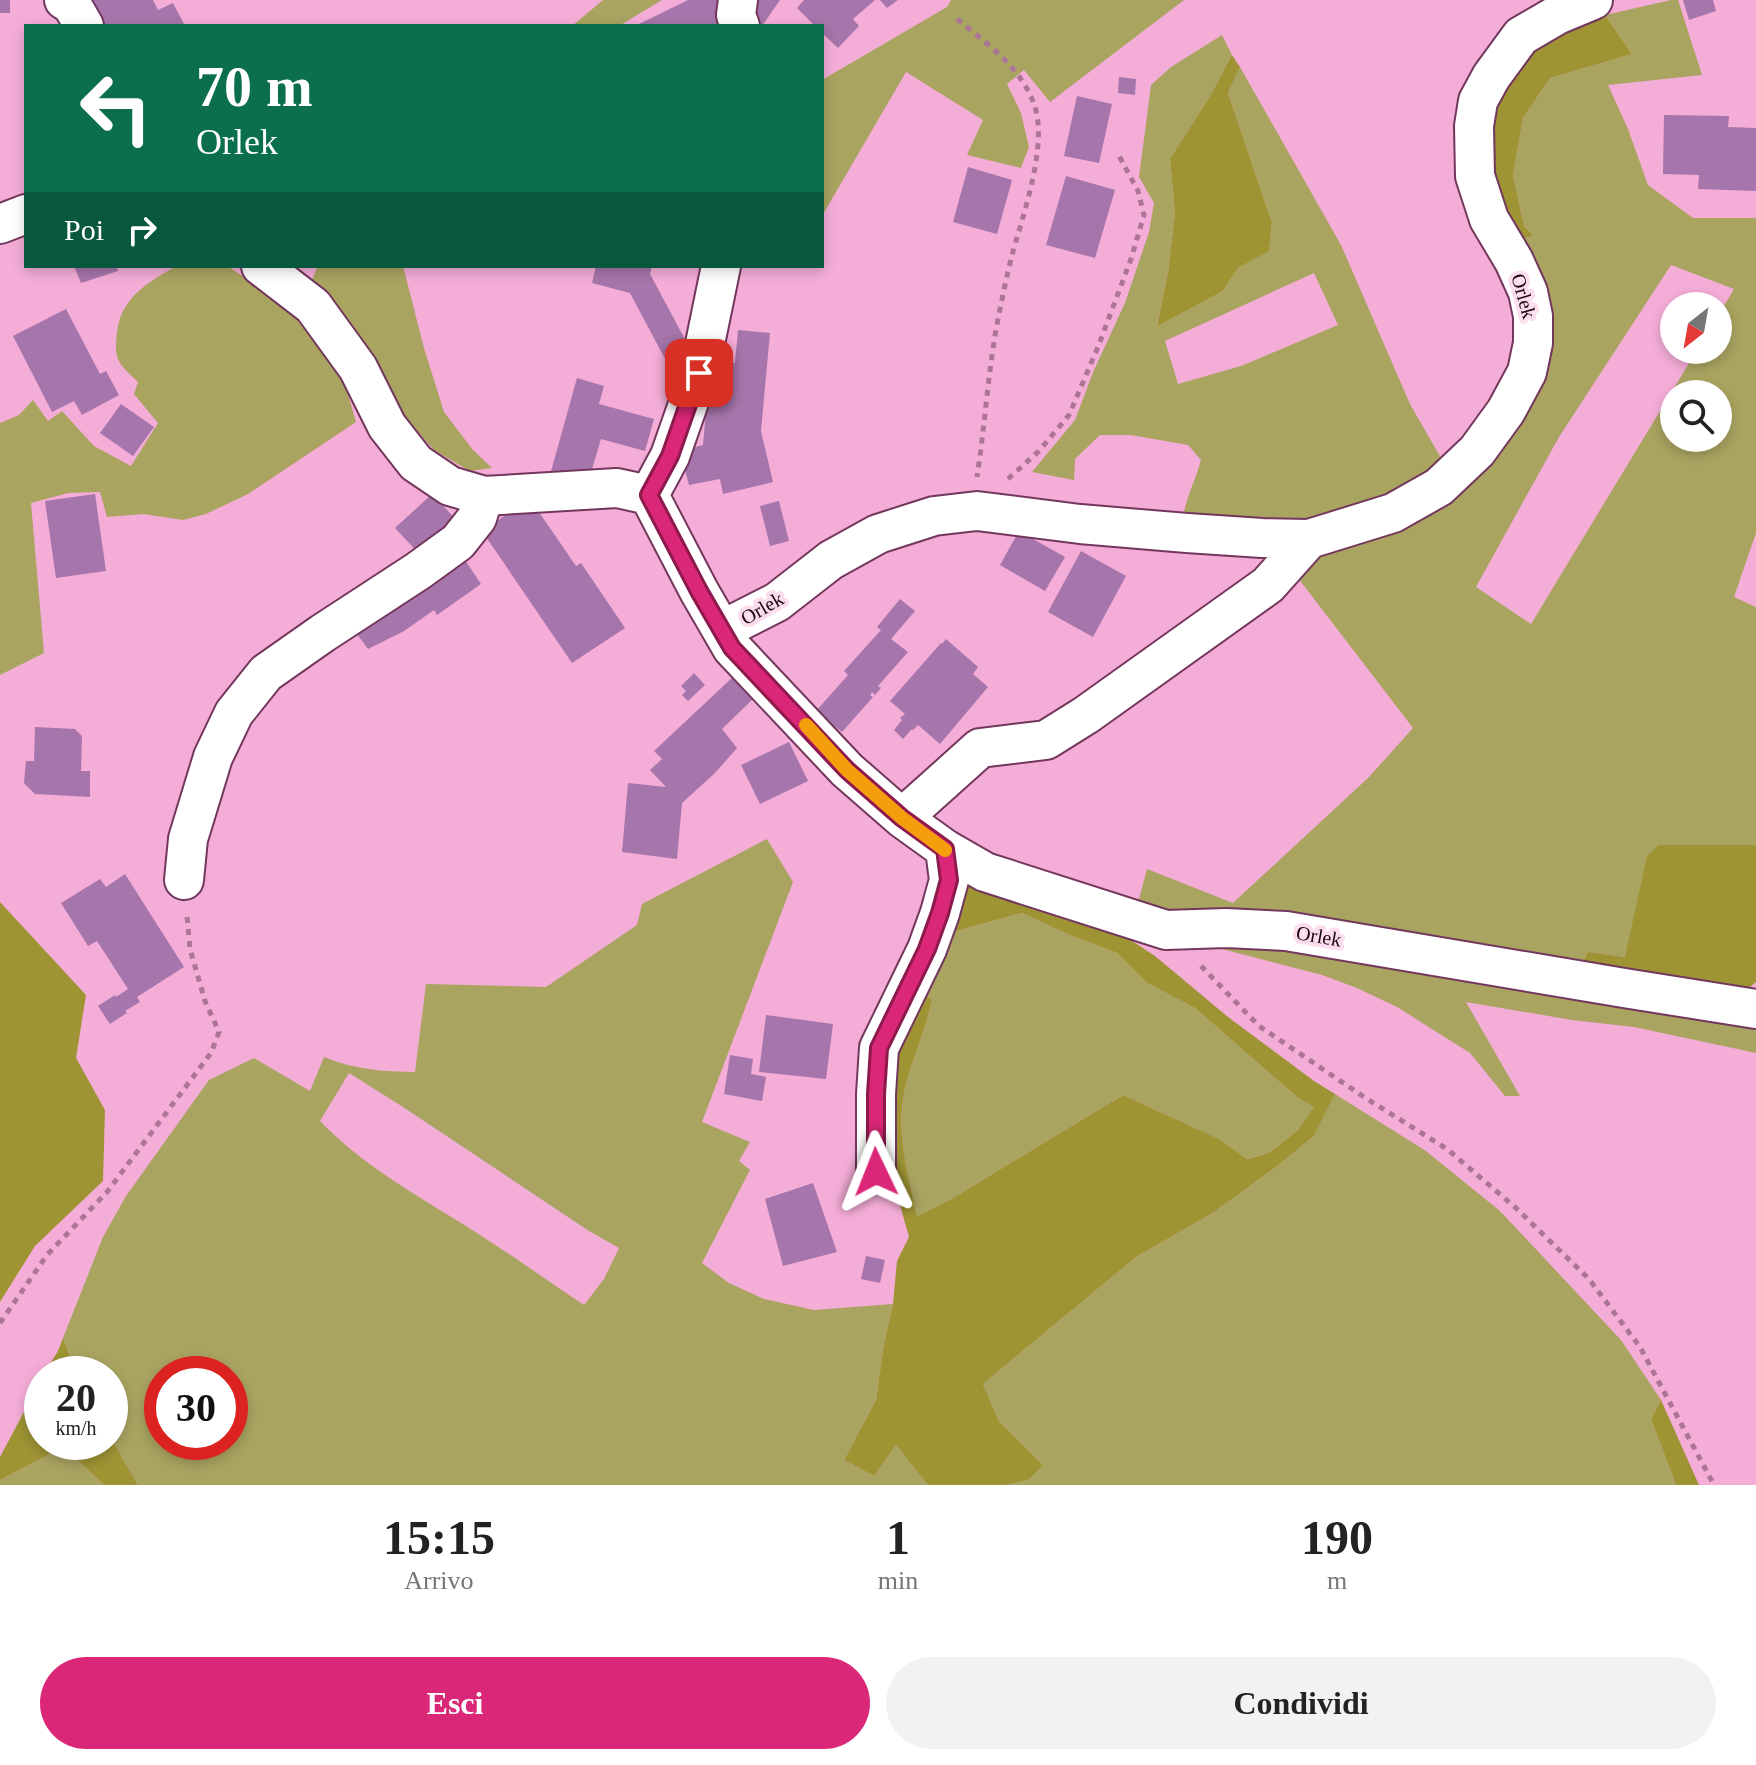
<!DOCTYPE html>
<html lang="it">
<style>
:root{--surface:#fff;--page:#f2f2f2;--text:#222;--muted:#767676;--accent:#db2777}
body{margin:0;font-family:Georgia,serif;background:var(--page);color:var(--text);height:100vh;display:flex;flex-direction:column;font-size:30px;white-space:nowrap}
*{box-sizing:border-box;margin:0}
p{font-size:26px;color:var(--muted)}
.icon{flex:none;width:44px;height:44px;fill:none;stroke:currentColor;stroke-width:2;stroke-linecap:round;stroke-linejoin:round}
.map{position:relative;height:1485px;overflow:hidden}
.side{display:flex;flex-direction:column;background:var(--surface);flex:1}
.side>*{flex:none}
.hud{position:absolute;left:24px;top:24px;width:800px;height:244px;border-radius:0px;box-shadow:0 4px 12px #0003;background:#0b6e4f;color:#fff;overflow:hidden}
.needle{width:52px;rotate:211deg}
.tools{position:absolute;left:1660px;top:292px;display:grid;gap:16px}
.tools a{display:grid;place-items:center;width:72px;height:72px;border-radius:50%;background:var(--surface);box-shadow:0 4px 12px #0003;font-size:40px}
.speed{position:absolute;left:24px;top:1356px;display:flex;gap:16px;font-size:40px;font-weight:700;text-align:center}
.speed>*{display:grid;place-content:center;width:104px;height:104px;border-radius:50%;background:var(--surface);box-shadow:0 4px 12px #0003;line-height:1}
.speed small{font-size:20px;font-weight:400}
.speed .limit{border:12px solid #d22;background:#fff;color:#111}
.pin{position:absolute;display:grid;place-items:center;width:68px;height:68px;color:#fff;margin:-34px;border-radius:16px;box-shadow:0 4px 12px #0006}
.me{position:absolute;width:88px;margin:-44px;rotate:358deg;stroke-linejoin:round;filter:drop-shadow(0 0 6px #0008)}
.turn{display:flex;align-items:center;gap:28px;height:168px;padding:0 40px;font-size:36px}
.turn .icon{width:104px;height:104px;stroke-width:2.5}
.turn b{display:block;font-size:56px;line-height:68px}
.then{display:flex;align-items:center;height:76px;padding:0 40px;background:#0003;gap:16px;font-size:30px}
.eta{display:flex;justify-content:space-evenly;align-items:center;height:136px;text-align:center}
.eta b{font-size:48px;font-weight:700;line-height:56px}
.action{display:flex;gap:16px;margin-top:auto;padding:16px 40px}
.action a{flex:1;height:92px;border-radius:48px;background:var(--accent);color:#fff;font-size:32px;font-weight:700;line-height:92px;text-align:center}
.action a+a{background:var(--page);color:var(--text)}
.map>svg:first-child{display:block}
.green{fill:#aaa461;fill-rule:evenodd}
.forest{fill:#9e9434}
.building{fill:#a675ab}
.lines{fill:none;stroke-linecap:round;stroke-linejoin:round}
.street-casing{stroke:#73375d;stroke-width:42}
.path{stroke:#ac7596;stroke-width:5;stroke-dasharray:6 6;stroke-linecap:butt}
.street{stroke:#fff;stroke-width:38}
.route-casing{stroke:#8e194d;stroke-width:20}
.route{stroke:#db2777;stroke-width:14}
.slow{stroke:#f59e0b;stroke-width:14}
.labels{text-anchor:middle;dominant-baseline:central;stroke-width:8;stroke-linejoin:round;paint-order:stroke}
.street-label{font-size:20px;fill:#1b0413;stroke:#fbdded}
</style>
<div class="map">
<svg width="1756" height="1485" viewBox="0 0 1756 1485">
<rect width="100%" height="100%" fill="#f4add7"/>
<path class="green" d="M603,0H662L619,26H572Z
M951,0H1184L1050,102L1024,70L1007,84L1021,113L1029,147L1021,168L967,155L983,120L906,72L822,216V121L824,117L822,116V80L947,7Z
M1671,0H1678L1702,75L1608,85L1628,129L1648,185L1693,218H1756V533L1734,597L1756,607V845H1659L1637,910L1625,957L1588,952L1578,969L1135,914L1147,869L1233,903L1369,777L1413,728L1298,578L1320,551L1400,525L1548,359L1511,241L1534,236L1524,226L1513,175L1523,118L1550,78L1632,54L1605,15ZM1671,265L1734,289L1718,316V350H1697L1531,624L1476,587L1559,437ZM1674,394H1718V438H1674Z
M1222,35L1232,55L1210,96L1170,159L1175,214L1168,272L1157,325L1223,291L1238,268L1269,250L1272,223L1228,93L1240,67L1341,245L1410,404L1445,465L1404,493L1354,510L1287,523L1184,512C1188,494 1196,478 1201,460L1188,445L1131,435H1100L1075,459L1074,480L1032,472L1075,420L1094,370L1125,303L1149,232L1154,203L1139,177L1151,85L1171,67ZM1314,273L1338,325L1241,366L1178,384L1165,341Z
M177,266H227L277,298L306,325L341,370L356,422L248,494L206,514L183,520L143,514L107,517L100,492L68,493L31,503L44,653L0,675V423L19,415L33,400L48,421L62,411L94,446L131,466L158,423L134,394L138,382C132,376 121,367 118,359C115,352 116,340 117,333C120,298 149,281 177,266Z
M318,266H403L424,348L444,412L473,450L492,468L470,471L434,450L396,407L310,284Z
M767,839L793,882L702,1122L750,1142L739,1161L750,1170L702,1263L729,1283L764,1299L814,1310L893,1304L884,1343L876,1400L844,1460L874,1476L896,1445L928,1485H138L110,1436V1374H77L63,1338L103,1237L126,1196L209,1080L254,1058L310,1091L324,1057C353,1069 384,1072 415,1072L426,984L546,987L637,925L642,904ZM349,1073L403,1107L589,1231L619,1248L604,1279L584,1305C545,1279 506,1251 466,1226C416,1195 361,1164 320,1121ZM162,1374H230V1442H162Z
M1022,913L1072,936L1117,953L1147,983L1195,1008L1297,1097L1315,1107L1298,1130L1269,1153L1246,1159L1217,1138L1123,1095L953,1198L917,1216C909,1179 897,1138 903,1100C908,1065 926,1033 932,999L924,995L946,934Z
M1235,937L1309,949L1439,976L1525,987L1756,1024V1053L1634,1027L1572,1020L1466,1002L1520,1096H1505L1470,1053L1397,1007L1357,988L1322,975L1222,949Z
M1335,1094L1426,1151L1500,1211L1621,1340L1661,1400L1651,1419L1676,1485H1007L1043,1465L999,1421L983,1384L1136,1257L1211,1214L1276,1167L1314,1136Z
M50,1454L76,1459L104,1485H0V1480Z"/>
<path class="forest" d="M1605,15L1632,54L1550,78L1523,118L1513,175L1524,226L1534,236L1511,241L1487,178L1486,119L1504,82L1543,36L1579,18Z
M1232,55L1240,67L1228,93L1272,223L1269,251L1238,268L1223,291L1157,326L1168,272L1175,214L1170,159L1210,96Z
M1659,845H1756V982L1742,994L1578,969L1588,952L1625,957L1647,856Z
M960,878L1100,920L1155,956L1228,1017L1314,1081L1335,1094L1314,1136L1276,1167L1211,1214L1136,1257L983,1384L999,1421L1043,1465L1029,1479L1007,1485H928L896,1445L874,1476L844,1460L876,1400L884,1343L893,1304L897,1261L909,1237L887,1159L897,1057L918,1014L924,995L932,999C926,1033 908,1065 903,1100C897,1137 909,1179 917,1216L953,1198L1123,1095L1217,1138L1247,1159L1269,1153L1298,1130L1314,1107L1297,1097L1195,1008L1147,983L1117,953L1072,936L1022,913L946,934Z
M0,902L86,995L76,1058L105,1110L103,1181L35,1246L0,1302Z
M63,1338L77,1374H44L58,1351Z
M42,1378V1442H110V1436L138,1485H104L76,1459L50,1454L0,1480V1457Z
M1661,1400L1699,1485H1676L1651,1419Z"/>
<path class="building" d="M0,0H10V13H0Z
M86,0H153L158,10L173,3L185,26H91Z
M688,0H723L731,26H635Z
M743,0H780L762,26L745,22Z
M804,0H875L853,19L859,26L838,48L822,33V26H815L797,8Z
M880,0H898L887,8Z
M1683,0H1713L1716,11L1689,20Z
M1119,77L1136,79L1135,95L1118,93Z
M1077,96L1112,104L1099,163L1064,156Z
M1664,115L1729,116L1728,127L1756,128V191L1698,189L1699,175L1663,174Z
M968,167L1012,180L997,234L953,222Z
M1066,176L1115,190L1095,258L1046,245Z
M74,266H116L118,271L81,283Z
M596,266H652L650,274L696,360L672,372L630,293L592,283Z
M66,309L100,374L106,371L119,395L82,415L74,401L52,412L13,336Z
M738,330L770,333L761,431L773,482L723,494L720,479L689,485L680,451L703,445L710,361L735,363Z
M577,378L604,386L599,404L654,419L645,451L601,439L590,476L550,475Z
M121,404L154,427L133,456L100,433Z
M95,494L106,571L56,578L45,501Z
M432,494L462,526L425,560L395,528Z
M530,499L576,566L581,563L625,628L572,663L482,531Z
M779,501L789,541L770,546L760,506Z
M1019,531L1065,557L1045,591L1000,565Z
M1081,551L1126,576L1093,637L1048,612Z
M461,554L481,584L437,615L434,610L404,631L368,649L351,626Z
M900,599L915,611L891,639L908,652L878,686L881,688L875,695L872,692L870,695L873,697L842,732L816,711L848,675L844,671L881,630L877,627Z
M946,639L978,667L973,674L988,687L940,744L918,725L913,730L912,729L903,739L894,730L902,720L900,718L905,714L890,701L941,643L942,644Z
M694,673L705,685L688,701L682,695L686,691L681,686Z
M734,676L754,698L722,729L737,748L715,773L682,803L677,859L622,852L628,783L666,787L650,770L662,759L654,751Z
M35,727L75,729L82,736L81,771H90V797L35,794L24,783L26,761H34Z
M789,742L808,781L760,804L741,765Z
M125,874L184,967L137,997L140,1002L125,1011L127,1013L110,1024L98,1006L115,995L116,997L128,989L97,941L88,946L61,903L100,879L106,887Z
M766,1015L833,1024L826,1079L759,1072Z
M730,1055L753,1059L751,1074L766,1077L762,1101L724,1094Z
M813,1183L837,1252L783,1266L765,1199Z
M866,1256L885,1260L880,1283L861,1279Z"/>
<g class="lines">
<g class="street-casing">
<path id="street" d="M64,0L72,5L84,26
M738,0L736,15L740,26
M0,224L26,214
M261,266L313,306L358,368L387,426L416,463L450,486L484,496L617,488L649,495
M649,495L699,591L732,648L847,770L902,818L945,849L985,872L1166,930L1226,928L1286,931L1624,988L1756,1009
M649,495L670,456L699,373L721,266
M722,630L777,602L831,560L878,534L934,516L977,511L1080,524L1187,533L1262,538L1309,539
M902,818L980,748L1046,740L1086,715L1268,585L1309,539L1393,513L1439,487L1477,451L1506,411L1527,372L1533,343V316L1528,292L1514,261L1489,219L1475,176L1474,126L1478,101L1491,77L1521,36L1557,15L1593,0
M184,880L188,839L213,757L234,713L266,673L323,633L418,571L458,542L477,518L484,496
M876,1172V1094L879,1048L927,949L940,913L949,880L945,849"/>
</g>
<path class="path" d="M957,19C986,43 1020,66 1034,104C1049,145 1022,217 1011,259C1006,279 1002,299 998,319C988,371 985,425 977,477
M1008,479L1039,451L1069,415L1098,347L1131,259L1144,215L1138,191L1117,152
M1201,966L1259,1026L1364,1097L1447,1149L1516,1208L1589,1279L1640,1347L1714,1485
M0,1323L47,1255L107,1192L211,1053L219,1032L205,1001L190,949L187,916"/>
<use href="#street" class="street"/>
</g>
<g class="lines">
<g class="route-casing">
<path id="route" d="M699,373L670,456L649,495L699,591L732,648L847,770L902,818L945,849L949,880L940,913L927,949L879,1048L876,1094V1172"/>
</g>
<use href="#route" class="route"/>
<path class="slow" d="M806,725L847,770L902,818L945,850"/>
</g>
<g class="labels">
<g class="street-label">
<text transform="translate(1524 296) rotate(74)">Orlek</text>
<text transform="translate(762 608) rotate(-30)">Orlek</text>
<text transform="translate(1319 936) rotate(10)">Orlek</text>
</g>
</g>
</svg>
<div class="tools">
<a><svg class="needle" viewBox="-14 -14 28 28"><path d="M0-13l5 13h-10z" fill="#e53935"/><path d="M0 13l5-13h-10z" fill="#767676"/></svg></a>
<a><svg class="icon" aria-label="search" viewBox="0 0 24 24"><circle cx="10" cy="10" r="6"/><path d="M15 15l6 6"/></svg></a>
</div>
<div class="speed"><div>20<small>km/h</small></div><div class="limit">30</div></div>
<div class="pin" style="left:699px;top:373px;background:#d93025"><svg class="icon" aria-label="arrive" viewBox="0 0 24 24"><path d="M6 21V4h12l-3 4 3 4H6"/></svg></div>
<svg class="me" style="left:876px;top:1172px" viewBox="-20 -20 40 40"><path d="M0-17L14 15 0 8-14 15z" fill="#db2777" stroke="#fff" stroke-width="4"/></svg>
<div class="hud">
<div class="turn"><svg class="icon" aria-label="left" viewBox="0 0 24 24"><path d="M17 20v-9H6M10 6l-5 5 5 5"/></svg><div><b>70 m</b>Orlek</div></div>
<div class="then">Poi<svg class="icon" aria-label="right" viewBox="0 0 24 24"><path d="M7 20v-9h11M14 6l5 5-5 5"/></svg></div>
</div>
</div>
<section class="side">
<div class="eta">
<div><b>15:15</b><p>Arrivo</p></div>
<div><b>1</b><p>min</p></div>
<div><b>190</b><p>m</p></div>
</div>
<div class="action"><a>Esci</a><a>Condividi</a></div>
</section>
